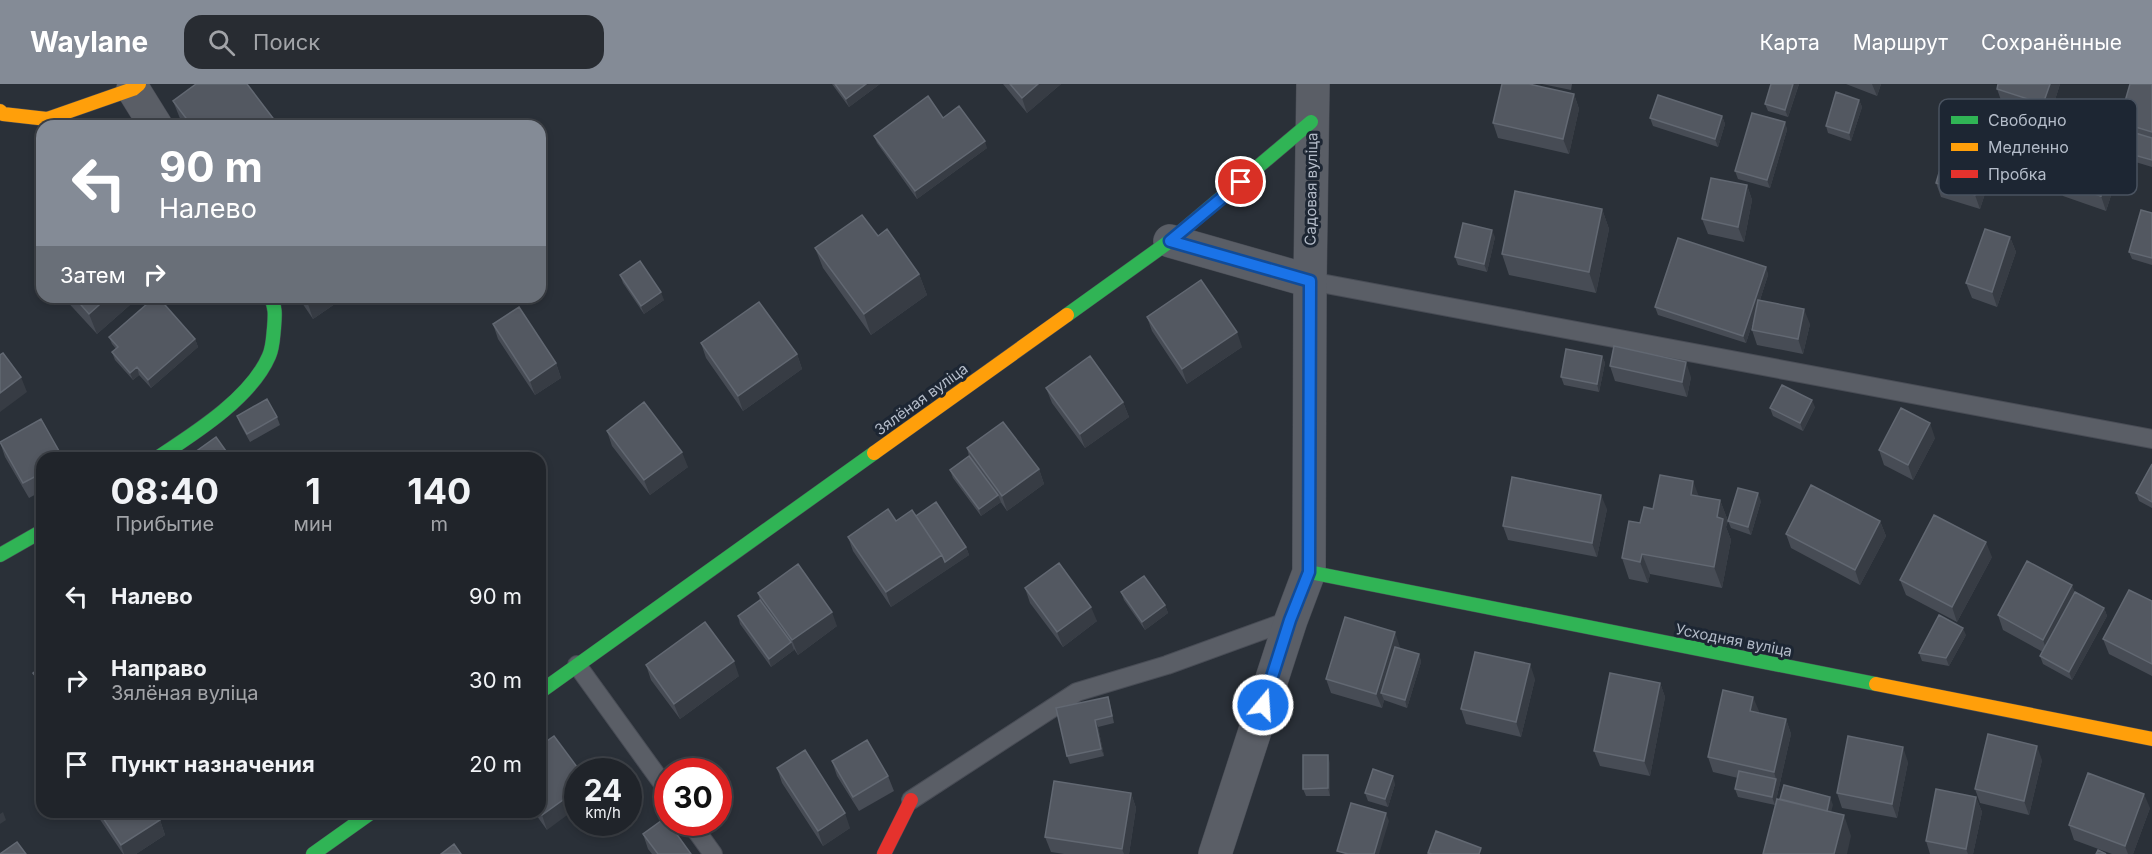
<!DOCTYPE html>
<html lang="ru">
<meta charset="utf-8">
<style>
:root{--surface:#20242a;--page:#282c32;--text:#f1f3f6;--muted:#a2a4a8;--line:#3d4147;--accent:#848b96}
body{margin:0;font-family:Inter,sans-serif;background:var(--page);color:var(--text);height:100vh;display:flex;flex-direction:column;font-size:22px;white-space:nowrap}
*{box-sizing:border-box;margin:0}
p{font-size:20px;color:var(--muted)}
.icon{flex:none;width:33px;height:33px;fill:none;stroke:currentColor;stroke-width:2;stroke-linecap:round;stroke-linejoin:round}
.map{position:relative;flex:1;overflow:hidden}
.sheet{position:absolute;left:36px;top:368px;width:510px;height:366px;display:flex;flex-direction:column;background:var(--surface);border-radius:18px;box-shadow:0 3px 9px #0003,0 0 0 2px var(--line)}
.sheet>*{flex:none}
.banner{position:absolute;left:36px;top:36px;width:510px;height:183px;border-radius:18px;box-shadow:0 3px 9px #0003,0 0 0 2px var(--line);background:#848b96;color:#fff;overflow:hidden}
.speed{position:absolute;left:564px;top:674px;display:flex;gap:12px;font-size:30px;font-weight:700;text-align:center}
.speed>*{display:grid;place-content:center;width:78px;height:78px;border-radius:50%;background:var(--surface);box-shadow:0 3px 9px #0003,0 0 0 2px var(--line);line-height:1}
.speed small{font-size:15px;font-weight:400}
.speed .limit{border:9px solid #d22;background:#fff;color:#111}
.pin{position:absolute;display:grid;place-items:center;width:51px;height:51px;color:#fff;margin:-26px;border:3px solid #fff;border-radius:50%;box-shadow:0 2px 6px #0007}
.me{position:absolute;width:66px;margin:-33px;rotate:18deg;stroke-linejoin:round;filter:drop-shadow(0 0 4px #0008)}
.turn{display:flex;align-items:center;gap:21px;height:126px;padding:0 24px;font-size:27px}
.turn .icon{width:78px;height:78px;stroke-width:2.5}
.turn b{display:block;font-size:42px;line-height:51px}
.then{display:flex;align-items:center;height:57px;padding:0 24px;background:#0003;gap:12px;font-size:22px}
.eta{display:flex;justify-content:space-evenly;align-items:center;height:102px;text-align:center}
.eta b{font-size:36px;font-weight:700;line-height:42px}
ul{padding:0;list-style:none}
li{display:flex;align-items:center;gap:18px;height:84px;padding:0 24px}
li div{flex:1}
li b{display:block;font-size:22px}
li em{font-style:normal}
header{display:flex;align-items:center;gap:36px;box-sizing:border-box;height:84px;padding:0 30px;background:var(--accent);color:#fff}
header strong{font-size:28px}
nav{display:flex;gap:33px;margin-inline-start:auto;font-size:21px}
.search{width:420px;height:54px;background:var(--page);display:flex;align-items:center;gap:15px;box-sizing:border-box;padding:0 21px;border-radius:18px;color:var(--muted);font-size:22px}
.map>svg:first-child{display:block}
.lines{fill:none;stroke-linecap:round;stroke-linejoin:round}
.lane-casing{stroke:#484c55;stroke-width:20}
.street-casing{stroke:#484c55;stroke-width:34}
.fast-casing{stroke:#484c55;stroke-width:15}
.slow-casing{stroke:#484c55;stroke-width:15}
.jam-casing{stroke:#484c55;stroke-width:15}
.lane{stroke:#5a5e66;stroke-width:18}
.street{stroke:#5a5e66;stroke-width:33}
.fast{stroke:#30b455;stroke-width:14}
.slow{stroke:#ff9f0a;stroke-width:14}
.jam{stroke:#e5322d;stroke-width:14}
.wall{fill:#474c55}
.shaded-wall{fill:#373c44}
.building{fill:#535861;stroke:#626872;stroke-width:1.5}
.route-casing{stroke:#114b97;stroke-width:15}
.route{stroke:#1a73e8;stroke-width:10}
.labels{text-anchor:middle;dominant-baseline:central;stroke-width:6;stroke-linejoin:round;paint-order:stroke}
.street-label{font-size:15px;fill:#b4bcc9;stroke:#1d2633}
.key{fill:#1d2633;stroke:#4a5360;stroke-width:1.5}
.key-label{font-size:16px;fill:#b4bcc9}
</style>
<header>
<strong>Waylane</strong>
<div class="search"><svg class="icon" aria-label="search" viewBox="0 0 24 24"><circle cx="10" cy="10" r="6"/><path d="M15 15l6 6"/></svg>Поиск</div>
<nav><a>Карта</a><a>Маршрут</a><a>Сохранённые</a></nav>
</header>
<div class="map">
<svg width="2152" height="770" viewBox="0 0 2152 770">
<rect width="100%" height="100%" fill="#2a3038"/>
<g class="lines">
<g class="lane-casing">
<path id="lane" d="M1310,197L2152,355
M577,581L668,707
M911,716L1077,608L1167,581L1291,536
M690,738L713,770"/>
</g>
<g class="street-casing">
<path id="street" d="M133,5L156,42
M1170,157L1310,197
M1215,770L1291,536L1309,488L1310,197L1313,0"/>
</g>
<g class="fast-casing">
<path id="fast" d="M1067,231L1170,157L1311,38
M157,374C195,349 251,314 269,272C273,263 273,253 274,244C275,232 276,223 270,213
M0,471L42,447
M1309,488L1876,600
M540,608L874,369
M313,770L372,728"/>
</g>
<g class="slow-casing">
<path id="slow" d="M0,27L3,30L47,35L133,5L139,0
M874,369L1067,231
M1876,600L2152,655"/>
</g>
<g class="jam-casing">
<path id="jam" d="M884,770L911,716"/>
</g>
<use href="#lane" class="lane"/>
<use href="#street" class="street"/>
<use href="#fast" class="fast"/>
<use href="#slow" class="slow"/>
<use href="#jam" class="jam"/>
</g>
<path class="wall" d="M832,0H880L849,23Z
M1003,0H1061L1027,29Z
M1542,0H1572L1571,6Z
M1799,0L1788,33L1768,27L1765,20Z
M1846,0H1881L1877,12Z
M1998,0H2060L2049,35L2002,19L1997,5Z
M2152,0V83L2119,73L2116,66L2122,45L2119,38Z
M1574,10L1579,25L1569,70L1498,54L1493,39Z
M1859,16L1862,23L1851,57L1828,49L1826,42Z
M173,17L279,42H184L181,37Z
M1722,32L1725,40L1718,63L1653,42L1650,34Z
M943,34L987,64L917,115L877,59L874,52Z
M1785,38L1787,46L1770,104L1738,95L1735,87Z
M1993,85L1980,125L1941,113L1936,99Z
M2118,90L2106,127L2063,112L2057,98Z
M1747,101L1752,116L1744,158L1708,150L1702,135Z
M1602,125L1609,145L1596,209L1509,191L1502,170Z
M2152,129V181L2132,175L2129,168Z
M878,152L919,190L927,211L871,251L823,184L815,164Z
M1495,153L1487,188L1458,181L1455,173Z
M2010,153L2016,168L1997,223L1972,214L1966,199Z
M1766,183L1768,191L1760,216L1810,240L1803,270L1757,261L1752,246L1755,231L1746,259L1658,231L1655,223Z
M620,191L664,216L644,230L623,199Z
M63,213H139L97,250Z
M298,213H345L313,235Z
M1147,233L1242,263L1187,300L1152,247Z
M493,240L556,279L561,294L535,311L498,255Z
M109,253L195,255L198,263L151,304L139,291L133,296L115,276L112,268L116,265L112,260Z
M701,259L797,270L802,285L743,327L706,274Z
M1602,272L1605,279L1599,308L1564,301L1561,293Z
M1610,282L1691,293L1687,313L1615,297Z
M1046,304L1123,318L1129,333L1085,364L1052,319Z
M1815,323L1803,347L1773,332L1770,324Z
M237,332L277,333L280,341L250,358L240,340Z
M607,347L688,383L650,411L612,362Z
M1935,354L1913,396L1884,381L1879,366Z
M0,358L42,374V407L29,414L5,373Z
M967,364L1039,385L1044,400L1007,427L1000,417L1001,418L981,432L953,394L950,386L969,372Z
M2152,380V424L2139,417L2136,409Z
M1699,413L1720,416L1728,437L1726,443L1731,456L1722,504L1650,490L1648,499L1629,495L1622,474L1640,439L1653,425Z
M1761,417L1751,451L1731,444L1728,437Z
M1607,425L1597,473L1508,456L1503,442Z
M916,432L966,463L969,471L891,523L853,467L848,453L896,437Z
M1880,437L1886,452L1860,501L1791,464L1786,450Z
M1992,473L1957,538L1906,511L1900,496Z
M1025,504L1097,537L1063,563L1030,519Z
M1121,508L1165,521L1168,529L1145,546L1124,516Z
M2075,508L2104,524L2107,532L2072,596L2043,580L2040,572L2043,568L2003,546L1998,531Z
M758,509L837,542L798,571L794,565V566L771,583L740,540L738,532L760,516Z
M2152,517V592L2109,570L2103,555Z
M1966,551L1949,582L1922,577L1919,569Z
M1400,563V565L1419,570L1421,578L1407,624L1384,616L1382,624L1331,609L1326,595Z
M646,581L739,592L680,635L651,596Z
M42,582V608L39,604L33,589Z
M1535,595L1521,653L1466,640L1461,625Z
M1660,599L1665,613L1650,692L1600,682L1594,667Z
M1108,613L1110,620L1114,639L1098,643L1104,672L1070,680L1067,672Z
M1759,627L1758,629L1786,635L1791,650L1775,721L1738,713L1735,705L1738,694L1713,688L1708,673Z
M554,652L547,746L534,728H540Z
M2042,676L2029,731L1980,719L1975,705Z
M832,677L888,692L894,707L859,727L837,692Z
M1908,678L1897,734L1842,724L1837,709Z
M1330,679V712H1306L1303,705Z
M777,684L850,744L823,762L782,699Z
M1395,700L1388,723L1368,717L1365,709Z
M1131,709L1136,724L1129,770H1064L1051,768L1045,753Z
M1976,713L1982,728L1973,770H1930L1926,757Z
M2150,724L2133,770H2112L2074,756L2069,741Z
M95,728H155L160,736L165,751L136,770H123Z
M643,750L691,770H652L648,765Z"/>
<path class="shaded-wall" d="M866,0H880L849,23L846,15Z
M1038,0H1061L1027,29L1022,14Z
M1793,0H1799L1788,33L1785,26Z
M1872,0H1881L1877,12Z
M2050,0H2060L2049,35L2043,20Z
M1574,10L1579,25L1569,70L1563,55Z
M1859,16L1862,23L1851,57L1849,49Z
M1722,32L1725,40L1718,63L1715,55Z
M1785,38L1787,46L1770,104L1767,96Z
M985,57L987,64L917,115L915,107Z
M1987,71L1993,85L1980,125L1975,111Z
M2113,75L2118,90L2106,127L2101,112Z
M1747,101L1752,116L1744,158L1738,143Z
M1602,125L1609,145L1596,209L1589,188Z
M1492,146L1495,153L1487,188L1484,180Z
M2010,153L2016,168L1997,223L1992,208Z
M1766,183L1768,191L1746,259L1743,252Z
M919,190L927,211L871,251L864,230Z
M661,208L664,216L644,230L641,222Z
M108,213H139L97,250L89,230Z
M307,213H345L313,235L306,214Z
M1804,225L1810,240L1803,270L1798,255Z
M1237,248L1242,263L1187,300L1182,285Z
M195,255L198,263L151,304L148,296Z
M797,270L802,285L743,327L738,312Z
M1602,272L1605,279L1599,308L1597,300Z
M1686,278L1691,293L1687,313L1682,298Z
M556,279L561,294L535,311L530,297Z
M137,283L139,291L133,296L130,289Z
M21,293L27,308L0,328V309Z
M1812,316L1815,323L1803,347L1800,339Z
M1123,318L1129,333L1085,364L1080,350Z
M1930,339L1935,354L1913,396L1908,381Z
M682,368L688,383L650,411L644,396Z
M1039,385L1044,400L1007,427L1002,412Z
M1693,397L1701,418L1691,411Z
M1758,409L1761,417L1751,451L1748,443Z
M998,411L1001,418L981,432L979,425Z
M1601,411L1607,425L1597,473L1592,459Z
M1720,416L1728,437L1726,443L1731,456L1722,504L1714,483L1717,433Z
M1880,437L1886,452L1860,501L1855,486Z
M1986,458L1992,473L1957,538L1952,523Z
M966,463L969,471L891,523L886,508L942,471Z
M1642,470L1650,490L1648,499L1640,478Z
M2072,501L2078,516L2048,571L2043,556Z
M1165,521L1168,529L1145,546L1142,538Z
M1091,523L1097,537L1063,563L1057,548Z
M2104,524L2107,532L2072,596L2069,588Z
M832,528L837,542L798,571L792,556Z
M1963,544L1966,551L1949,582L1946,574Z
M1395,548L1400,563L1386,610L1381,609L1384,616L1382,624L1376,610Z
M791,558L794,566L771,583L769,575Z
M1419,570L1421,578L1407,624L1405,616Z
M734,577L739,592L680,635L674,620Z
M1530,580L1535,595L1521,653L1516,638Z
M1660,599L1665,613L1650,692L1644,677Z
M1753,613L1759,627L1755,642L1750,627Z
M1786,635L1791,650L1775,721L1772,713L1776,695L1774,688Z
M1095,636L1098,643L1104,672L1101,665Z
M2037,662L2042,676L2029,731L2024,717Z
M1903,663L1908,678L1897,734L1892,720Z
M1328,671L1330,679V712L1328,704Z
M1393,692L1395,700L1388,723L1385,715Z
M578,705V723L547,746L542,731Z
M1131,709L1136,724L1129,770H1124L1122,765Z
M2144,710L2150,724L2133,770H2128L2125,762Z
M1830,713L1833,721L1827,743L1824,736Z
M1976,713L1982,728L1973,770H1968L1966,765Z
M3,728L6,736L0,740V730Z
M216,728H227L219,734Z
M845,729L850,744L823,762L818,747Z
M1386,729L1389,737L1379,770H1374Z
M1844,731L1851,752L1847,770H1834Z
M160,736L165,751L136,770H124L121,761Z"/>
<path class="building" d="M196,0H247L279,42H192L173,17Z
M835,0H866L846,15Z
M1010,0H1038L1022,14Z
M1502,0H1529L1574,10L1563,55L1493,39Z
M1771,0H1793L1785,26L1765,20Z
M1998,0H2050L2043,20L1997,5Z
M2130,0H2152V48L2119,38Z
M1836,8L1859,16L1849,49L1826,42Z
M1658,11L1722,32L1715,55L1650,34Z
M928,12L943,34L959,22L985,57L915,107L874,52Z
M1752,29L1785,38L1767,96L1735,87Z
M2122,45L2152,54V76L2116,66Z
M1948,59L1987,71L1975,111L1936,99Z
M2069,61L2113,75L2101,112L2057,98Z
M1711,94L1747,101L1738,143L1702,135Z
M1515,107L1602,125L1589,188L1502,170Z
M2141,126L2152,129V174L2129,168Z
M862,131L878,152L887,145L919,190L864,230L815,164Z
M1463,139L1492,146L1484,180L1455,173Z
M1985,145L2010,153L1992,208L1966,199Z
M1678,154L1766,183L1743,252L1655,223Z
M640,177L661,208L641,222L620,191Z
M1201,196L1237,248L1182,285L1147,233Z
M74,213H108L89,230Z
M155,213H158L195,255L148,296L137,283L130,289L112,268L118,263L109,253Z
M1758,216L1804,225L1798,255L1752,246Z
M759,218L797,270L738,312L701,259Z
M519,223L556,279L530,297L493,240Z
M1614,262L1686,278L1682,298L1610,282Z
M1566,265L1602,272L1597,300L1561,293Z
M3,269L21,293L0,309V271Z
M1090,272L1123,318L1080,350L1046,304Z
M1782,301L1812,316L1800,339L1770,324Z
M267,315L277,333L247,350L237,332Z
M644,318L682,368L644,396L607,347Z
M1901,324L1930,339L1908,381L1879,366Z
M41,335L63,374H42V389L23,399L0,358Z
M1003,338L1039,385L1002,412L967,364Z
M216,353L231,374H193L191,371Z
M969,372L998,411L979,425L950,386Z
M2152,380V418L2136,409Z
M1660,391L1693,397L1691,411L1720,416L1717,433L1723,435L1714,483L1642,470L1640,478L1622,474L1629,437L1640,439L1644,423L1653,425Z
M1512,393L1601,411L1592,459L1503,442Z
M1811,401L1880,437L1855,486L1786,450Z
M1738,404L1758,409L1748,443L1728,437Z
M936,418L966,463L945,478L942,471L916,432Z
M888,425L896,437L912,426L942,471L886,508L848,453Z
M1934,431L1986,458L1952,523L1900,496Z
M2027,477L2072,501L2043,556L1998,531Z
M1059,479L1091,523L1057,548L1025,504Z
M798,480L832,528L792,556L758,509Z
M1144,492L1165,521L1142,538L1121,508Z
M2129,506L2152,517V580L2103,555Z
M2075,508L2104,524L2069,588L2040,572Z
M760,516L791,558L769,575L738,532Z
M1939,531L1963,544L1946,574L1919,569Z
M1345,533L1395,548L1376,610L1326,595Z
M705,538L734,577L674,620L646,581Z
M1395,563L1419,570L1405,616L1381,609Z
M1475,568L1530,580L1516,638L1461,625Z
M42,582V600L33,589Z
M1610,589L1660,599L1644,677L1594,667Z
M1723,606L1753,613L1750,627L1786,635L1774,688L1708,673Z
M1108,613L1112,632L1095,636L1101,665L1067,672L1056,624Z
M1988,650L2037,662L2024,717L1975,705Z
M554,652L580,687H578V705L542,731L539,728L540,662Z
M1848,652L1903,663L1892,720L1837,709Z
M867,656L888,692L853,713L832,677Z
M805,666L845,729L818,747L777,684Z
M1303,671H1328V704L1303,705Z
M1373,685L1393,692L1385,715L1365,709Z
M1739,687L1776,695L1772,713L1735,705Z
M2088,689L2144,710L2125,762L2069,741Z
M1054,697L1131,709L1122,765L1045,753Z
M1784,701L1830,713L1827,727L1780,715Z
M1936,705L1976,713L1966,765L1926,757Z
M1777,715L1844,731L1834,770H1763Z
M1351,719L1386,729L1374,770H1348L1337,767Z
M99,728H155L160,736L121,761Z
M665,734L668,738L691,770H658L643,750Z
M1436,747L1481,764L1479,770H1432L1428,769Z
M17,758L26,770H0Z
M454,760L461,770H441Z
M2098,766L2106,770H2096Z"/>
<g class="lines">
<g class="route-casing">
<path id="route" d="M1241,98L1170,157L1310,197L1309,488L1290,536L1263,621"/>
</g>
<use href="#route" class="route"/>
</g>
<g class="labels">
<g class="street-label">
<text transform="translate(1311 105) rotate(-89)">Садовая вуліца</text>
<text transform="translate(921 315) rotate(-36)">Зялёная вуліца</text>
<text transform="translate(1734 556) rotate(11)">Усходняя вуліца</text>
</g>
</g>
<rect x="1939" y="15" width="198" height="96" rx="9" class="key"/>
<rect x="1951" y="32" width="27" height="8" fill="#30b455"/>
<rect x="1951" y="59" width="27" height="8" fill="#ff9f0a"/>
<rect x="1951" y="86" width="27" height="8" fill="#e5322d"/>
<g class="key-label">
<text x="1988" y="42">Свободно</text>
<text x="1988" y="69">Медленно</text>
<text x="1988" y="96">Пробка</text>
</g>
</svg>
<div class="speed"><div>24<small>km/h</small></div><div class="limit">30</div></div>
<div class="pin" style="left:1241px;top:98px;background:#d93025"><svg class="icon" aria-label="arrive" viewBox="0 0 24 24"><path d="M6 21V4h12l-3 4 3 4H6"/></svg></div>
<svg class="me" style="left:1263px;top:621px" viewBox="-20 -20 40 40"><circle r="17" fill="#1a73e8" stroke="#fff" stroke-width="3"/><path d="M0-11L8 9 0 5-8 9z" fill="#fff"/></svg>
<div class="banner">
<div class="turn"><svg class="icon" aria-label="left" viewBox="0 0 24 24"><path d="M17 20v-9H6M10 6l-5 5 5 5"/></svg><div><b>90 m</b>Налево</div></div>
<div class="then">Затем<svg class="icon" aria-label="right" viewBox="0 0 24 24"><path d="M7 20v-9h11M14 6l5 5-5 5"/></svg></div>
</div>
<section class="sheet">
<div class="eta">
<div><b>08:40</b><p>Прибытие</p></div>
<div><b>1</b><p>мин</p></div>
<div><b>140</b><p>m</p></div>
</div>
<ul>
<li><svg class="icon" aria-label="left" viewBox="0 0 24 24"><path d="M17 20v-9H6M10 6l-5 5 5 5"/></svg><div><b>Налево</b></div><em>90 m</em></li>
<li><svg class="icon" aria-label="right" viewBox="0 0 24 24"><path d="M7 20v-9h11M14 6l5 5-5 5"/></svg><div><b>Направо</b><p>Зялёная вуліца</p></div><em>30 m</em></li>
<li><svg class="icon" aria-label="arrive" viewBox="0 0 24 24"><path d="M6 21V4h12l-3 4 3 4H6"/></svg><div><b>Пункт назначения</b></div><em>20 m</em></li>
</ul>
</section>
</div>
